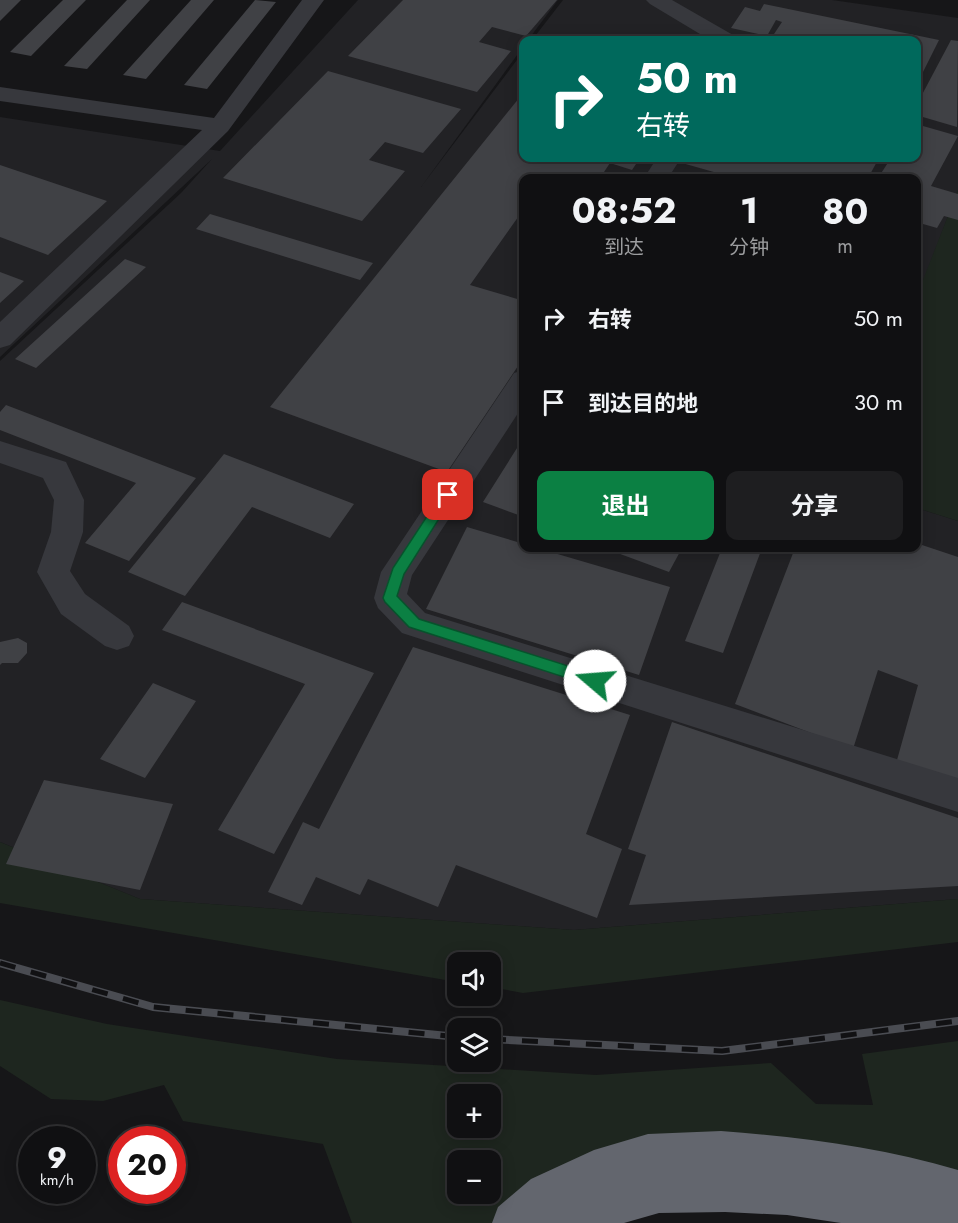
<!DOCTYPE html>
<html lang="zh">
<meta charset="utf-8">
<style>
:root{--surface:#101012;--page:#1e1e20;--text:#f1f3f6;--muted:#9c9d9f;--line:#303032;--accent:#0b8043}
body{margin:0;font-family:Jost,"Noto Sans SC",sans-serif;background:var(--page);color:var(--text);height:100vh;display:flex;flex-direction:column;font-size:22px;white-space:nowrap}
*{box-sizing:border-box;margin:0}
p{font-size:20px;color:var(--muted)}
.icon{flex:none;width:33px;height:33px;fill:none;stroke:currentColor;stroke-width:2;stroke-linecap:round;stroke-linejoin:round}
.map{position:relative;flex:1;overflow:hidden}
.details{position:absolute;left:519px;top:174px;width:402px;height:378px;display:flex;flex-direction:column;background:var(--surface);border-radius:12px;box-shadow:0 3px 15px #0003,0 0 0 2px var(--line)}
.details>*{flex:none}
.hud{position:absolute;left:519px;top:36px;width:402px;height:126px;border-radius:12px;box-shadow:0 3px 15px #0003,0 0 0 2px var(--line);background:#00695c;color:#fff;overflow:hidden}
.tools{position:absolute;left:447px;top:952px;display:grid;gap:12px}
.tools a{display:grid;place-items:center;width:54px;height:54px;border-radius:12px;background:var(--surface);box-shadow:0 3px 15px #0003,0 0 0 2px var(--line);font-size:30px}
.speed{position:absolute;left:18px;top:1126px;display:flex;gap:12px;font-size:30px;font-weight:700;text-align:center}
.speed>*{display:grid;place-content:center;width:78px;height:78px;border-radius:50%;background:var(--surface);box-shadow:0 3px 15px #0003,0 0 0 2px var(--line);line-height:1}
.speed small{font-size:15px;font-weight:400}
.speed .limit{border:9px solid #d22;background:#fff;color:#111}
.pin{position:absolute;display:grid;place-items:center;width:51px;height:51px;color:#fff;margin:-26px;border-radius:12px;box-shadow:0 3px 9px #0006}
.me{position:absolute;width:66px;margin:-33px;rotate:288deg;stroke-linejoin:round;filter:drop-shadow(0 0 4px #0008)}
.turn{display:flex;align-items:center;gap:21px;height:126px;padding:0 18px;font-size:27px}
.turn .icon{width:78px;height:78px;stroke-width:2.5}
.turn b{display:block;font-size:42px;line-height:51px}
.eta{display:flex;justify-content:space-evenly;align-items:center;height:102px;text-align:center}
.eta b{font-size:36px;font-weight:700;line-height:42px}
.button{display:flex;gap:12px;margin-top:auto;padding:12px 18px}
.button a{flex:1;height:69px;border-radius:12px;background:var(--accent);color:#fff;font-size:24px;font-weight:700;line-height:69px;text-align:center}
.button a+a{background:var(--page);color:var(--text)}
ul{padding:0;list-style:none}
li{display:flex;align-items:center;gap:18px;height:84px;padding:0 18px}
li div{flex:1}
li b{display:block;font-size:22px}
li em{font-style:normal}
.map>svg:first-child{display:block}
.built{fill:#222225}
.green{fill:#1e261f;fill-rule:evenodd}
.building{fill:#404145}
.lines{fill:none;stroke-linecap:round;stroke-linejoin:round}
.minor{fill:#37383d;fill-rule:evenodd}
.highway{fill:#63666e;fill-rule:evenodd}
.rail-casing{stroke:#4a4c52;stroke-width:8}
.rail{stroke:#111113;stroke-width:5;stroke-dasharray:16;stroke-linecap:butt}
.route{fill:#0b8043;stroke:#07532c;stroke-width:1.5}
</style>
<div class="map">
<svg width="958" height="1223" viewBox="0 0 958 1223">
<rect width="100%" height="100%" fill="#161618"/>
<path class="built" d="M358,0H558L528,40H524L523,47L421,187L523,52L524,158H916V40H532L563,0H832L958,18V190L917,298L916,178H524V548H916L917,508L958,521V899L574,930L140,899L0,842V361L181,193L212,159L0,357V117L220,151Z"/>
<path class="green" d="M958,190V521L917,508L916,298Z
M0,842L140,899L574,930L958,899V942L523,993L491,987L490,963H458L457,982L0,903Z
M0,1000L107,1024L337,1059L596,1075L771,1063L816,1104L873,1105L862,1054L958,1041V1184L496,1223H352L323,1144L183,1121L164,1085L103,1101L51,1099L0,1066ZM458,1095H490V1128H458ZM458,1161H490V1194H458Z"/>
<path class="building" d="M0,0H21L0,21Z
M63,0H86L31,56L10,52Z
M127,0H150L87,69L64,66Z
M191,0H214L146,79L123,75Z
M255,0L276,2L207,89L184,85Z
M403,0H557L526,36L492,27L479,42L511,51L477,92L348,56Z
M764,4L939,40L916,86V40H770L782,22L776,20L767,36L731,28L745,7L760,11Z
M951,40L958,41L957,127L916,115V106Z
M328,71L461,109L423,153L385,142L369,160L405,171L362,221L223,178Z
M524,92V158H640L632,170L610,163L600,178H524V214L521,213L470,285L524,301V357L447,472L270,407Z
M916,124L958,136L931,186L958,194V220L944,216L937,228L916,222V178H878L891,158H916Z
M685,158H879L868,178H804L785,173L781,178H735L682,163Z
M0,165L107,201L48,255L0,237Z
M210,214L373,263L360,280L196,229Z
M125,259L146,267L36,368L15,359Z
M0,272L24,281L0,303Z
M6,405L196,478L129,561L85,543L136,483L0,430V412Z
M524,437V517L483,502Z
M224,454L354,504L330,538L252,507L185,596L128,572Z
M467,527L524,544V548H537L670,587L639,675L426,609Z
M916,543L958,557V783L897,760L918,685L878,670L853,749L735,704L795,548H916Z
M604,548H682L669,572Z
M722,548H762L723,653L685,641Z
M182,602L374,673L274,854L218,830L305,684L162,630Z
M18,638L27,643V653L18,663H2L0,665V642Z
M413,647L630,715L586,834L622,849L597,918L456,865L438,907L368,879L360,895L316,877L302,905L268,892L303,822L319,829Z
M153,683L196,701L145,778L100,759Z
M672,722L958,818V886L629,905L646,855L628,849Z
M44,780L173,804L140,890L6,864Z"/>
<g class="lines">
<path class="minor" d="M302,0H324L228,131L10,345L0,348V322L202,130L0,101V87L214,118Z
M646,0H672L733,35L736,40H710L650,4Z
M657,158H681L668,178H644Z
M524,370V404L412,575L407,594L425,613L958,778V812L402,633L378,608L374,598L381,572L514,373Z
M0,441L66,462L84,500L83,532L70,571L85,594L129,626L134,636L129,646L117,650L105,646L61,614L37,572L51,532L54,500L43,478L0,463Z"/>
<path class="highway" d="M721,1131C801,1137 880,1147 958,1170V1223H841L787,1215L725,1212L659,1213L624,1223H492L498,1207L531,1179L594,1150L648,1134Z"/>
<g class="rail-casing">
<path id="rail" d="M0,963L153,1007L458,1037
M490,1039L722,1051L958,1021"/>
</g>
<use href="#rail" class="rail"/>
</g>
<path class="route" d="M448,491L454,495L404,574L397,596L419,619L600,676L602,681L600,685L595,687L409,627L385,602L383,598L393,568L443,492Z"/>
</svg>
<div class="tools">
<a><svg class="icon" aria-label="sound" viewBox="0 0 24 24"><path d="M4 9h4l5-4v14l-5-4H4zM17 9q2 3 0 6"/></svg></a>
<a><svg class="icon" aria-label="layers" viewBox="0 0 24 24"><path d="M12 4l9 5-9 5-9-5zM3 14l9 5 9-5"/></svg></a>
<a>+</a>
<a>−</a>
</div>
<div class="speed"><div>9<small>km/h</small></div><div class="limit">20</div></div>
<div class="pin" style="left:448px;top:495px;background:#d93025"><svg class="icon" aria-label="arrive" viewBox="0 0 24 24"><path d="M6 21V4h12l-3 4 3 4H6"/></svg></div>
<svg class="me" style="left:595px;top:681px" viewBox="-20 -20 40 40"><circle r="19" fill="#fff"/><path d="M0-13L10 11 0 6-10 11z" fill="#0b8043"/></svg>
<div class="hud">
<div class="turn"><svg class="icon" aria-label="right" viewBox="0 0 24 24"><path d="M7 20v-9h11M14 6l5 5-5 5"/></svg><div><b>50 m</b>右转</div></div>
</div>
<section class="details">
<div class="eta">
<div><b>08:52</b><p>到达</p></div>
<div><b>1</b><p>分钟</p></div>
<div><b>80</b><p>m</p></div>
</div>
<ul>
<li><svg class="icon" aria-label="right" viewBox="0 0 24 24"><path d="M7 20v-9h11M14 6l5 5-5 5"/></svg><div><b>右转</b></div><em>50 m</em></li>
<li><svg class="icon" aria-label="arrive" viewBox="0 0 24 24"><path d="M6 21V4h12l-3 4 3 4H6"/></svg><div><b>到达目的地</b></div><em>30 m</em></li>
</ul>
<div class="button"><a>退出</a><a>分享</a></div>
</section>
</div>
